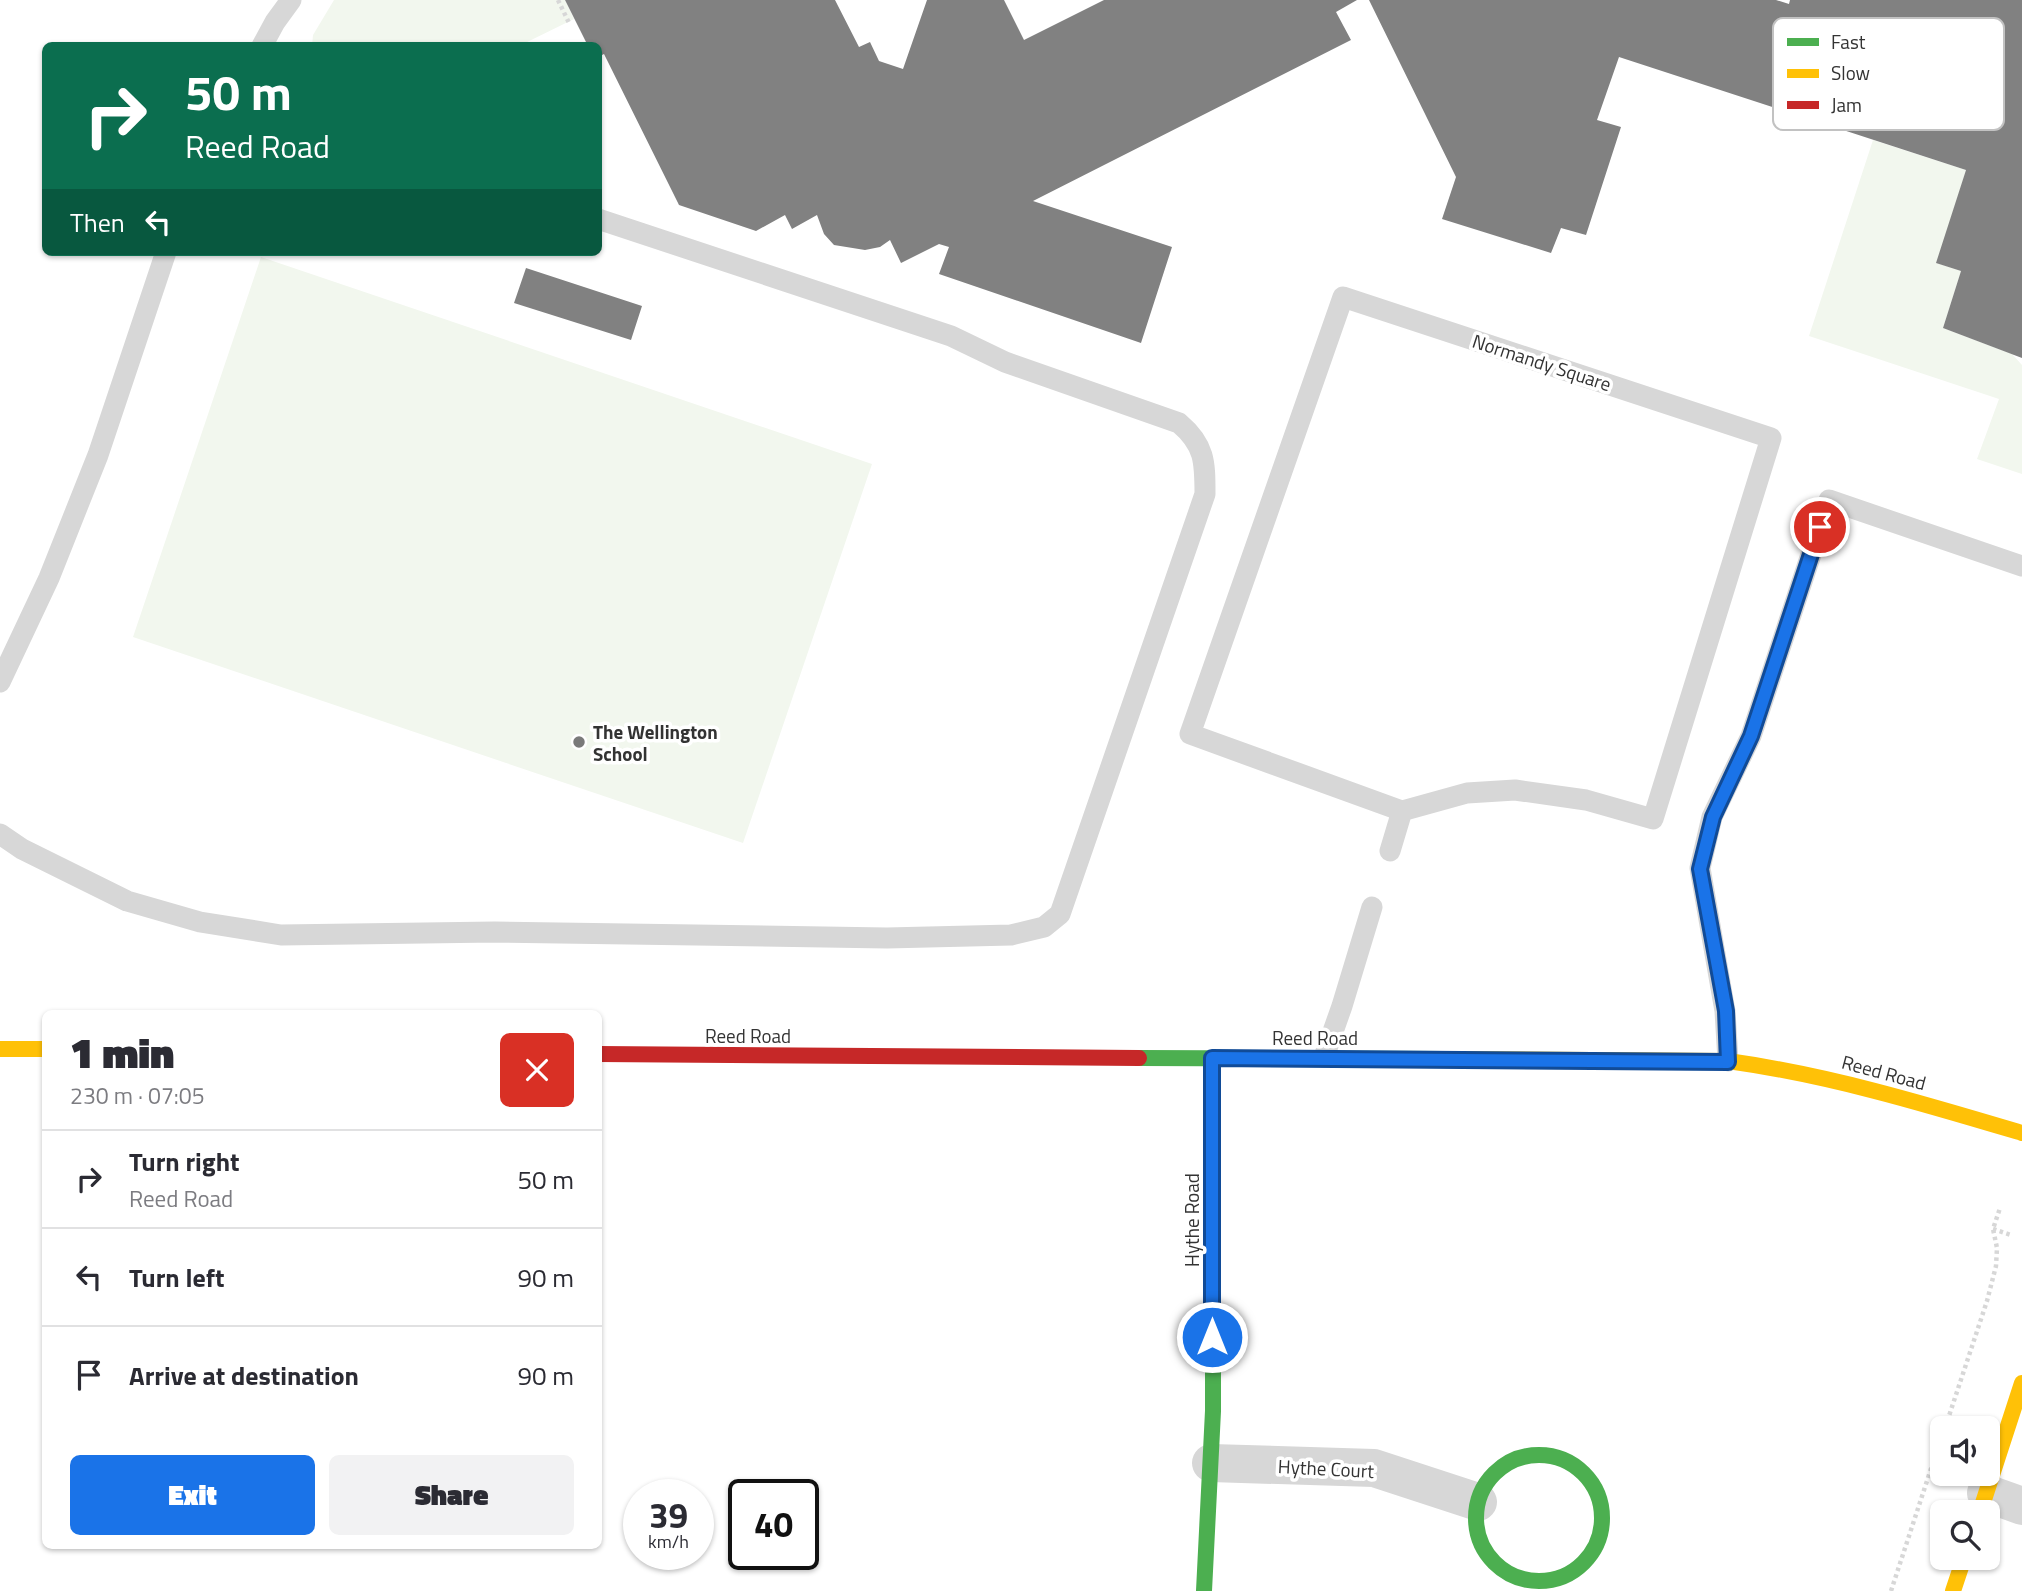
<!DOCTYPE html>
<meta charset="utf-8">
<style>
:root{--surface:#fff;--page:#f2f2f3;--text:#2b2b33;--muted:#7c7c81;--line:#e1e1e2;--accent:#1a73e8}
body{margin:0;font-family:"Titillium Web",sans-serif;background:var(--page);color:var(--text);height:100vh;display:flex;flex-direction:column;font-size:26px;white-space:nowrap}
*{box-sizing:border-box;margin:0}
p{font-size:23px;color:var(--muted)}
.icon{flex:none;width:38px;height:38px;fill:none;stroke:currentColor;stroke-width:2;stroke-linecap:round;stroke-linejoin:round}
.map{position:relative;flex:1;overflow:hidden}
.sheet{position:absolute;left:42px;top:1010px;width:560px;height:539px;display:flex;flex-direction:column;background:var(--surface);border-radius:10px;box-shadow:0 2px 5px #0004}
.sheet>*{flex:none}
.banner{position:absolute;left:42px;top:42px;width:560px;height:214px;border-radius:10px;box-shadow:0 2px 5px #0004;background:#0b6e4f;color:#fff;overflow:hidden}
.buttons{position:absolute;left:1930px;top:1416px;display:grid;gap:14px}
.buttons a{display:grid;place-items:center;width:70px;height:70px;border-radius:10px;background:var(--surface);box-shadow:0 2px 5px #0004;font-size:35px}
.speed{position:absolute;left:623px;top:1479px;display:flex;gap:14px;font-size:35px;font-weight:700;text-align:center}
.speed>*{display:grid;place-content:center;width:91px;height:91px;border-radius:50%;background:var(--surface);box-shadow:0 2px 5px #0004;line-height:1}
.speed small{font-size:18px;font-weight:400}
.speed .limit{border:4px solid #111;border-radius:10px;background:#fff;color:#111}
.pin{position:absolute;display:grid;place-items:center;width:60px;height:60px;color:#fff;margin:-30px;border:4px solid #fff;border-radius:50%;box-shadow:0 2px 7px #0007}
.me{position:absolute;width:77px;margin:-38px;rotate:0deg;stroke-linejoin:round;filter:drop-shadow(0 0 5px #0008)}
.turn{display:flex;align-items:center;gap:24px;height:147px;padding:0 28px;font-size:32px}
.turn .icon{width:91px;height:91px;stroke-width:2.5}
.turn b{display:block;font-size:49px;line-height:60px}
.then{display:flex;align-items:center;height:66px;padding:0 28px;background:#0003;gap:14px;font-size:26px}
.round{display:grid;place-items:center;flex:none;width:74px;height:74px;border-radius:10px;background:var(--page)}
.summary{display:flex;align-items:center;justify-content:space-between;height:119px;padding:0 28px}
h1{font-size:42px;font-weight:800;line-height:52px}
.cta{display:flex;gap:14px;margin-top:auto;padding:14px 28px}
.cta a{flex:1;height:80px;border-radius:10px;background:var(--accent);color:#fff;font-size:28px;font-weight:800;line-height:80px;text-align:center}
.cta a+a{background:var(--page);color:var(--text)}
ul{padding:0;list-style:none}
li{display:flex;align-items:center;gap:21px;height:98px;padding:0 28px;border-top:2px solid var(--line)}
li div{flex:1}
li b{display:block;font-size:26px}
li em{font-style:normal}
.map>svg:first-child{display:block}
.green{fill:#f2f7ee}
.building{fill:#818181}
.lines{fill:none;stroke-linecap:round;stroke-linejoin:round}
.path{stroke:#d7d7d7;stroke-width:4.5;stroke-dasharray:3.5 3.5;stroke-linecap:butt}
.lane{stroke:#d7d7d7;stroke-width:21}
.street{stroke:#d7d7d7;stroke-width:38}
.fast{stroke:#4caf50;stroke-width:16}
.slow{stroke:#ffc107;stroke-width:16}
.jam{stroke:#c62828;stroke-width:16}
.route-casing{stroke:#114b97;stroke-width:18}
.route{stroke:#1a73e8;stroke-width:12}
.poi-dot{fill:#7a7a7a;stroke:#fff;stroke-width:2.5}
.labels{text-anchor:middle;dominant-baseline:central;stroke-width:7;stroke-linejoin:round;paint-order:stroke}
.street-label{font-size:19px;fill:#333;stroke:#fff}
.poi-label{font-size:19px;font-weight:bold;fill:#333;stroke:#fff;text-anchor:start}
.key{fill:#fff;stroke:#c2c2c2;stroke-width:2}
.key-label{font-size:19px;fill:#333}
</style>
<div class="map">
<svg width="2022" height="1591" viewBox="0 0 2022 1591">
<rect width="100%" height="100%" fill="#fff"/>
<path class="green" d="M334,0H565L574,19L521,45L312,46L313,35Z
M1873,140L1966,170L1937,263L1961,271L1943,328L2012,354L2022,365V474L1977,459L1999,399L1809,336Z
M261,257L872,464L743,843L133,637Z"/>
<path class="building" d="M565,0H835L859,47L870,42L879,61L903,69L927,0H1004L1024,40L1104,0H1357L1336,12L1351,40L1033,201L1172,247L1141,343L939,274L949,247L939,244L901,263L890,240L880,247L865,250L834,245L824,234L817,215L792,229L785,215L756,231L679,205L604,54L598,57V46H588Z
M1369,0H1776L1789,4L1790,0H2022V358L1943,328L1961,271L1936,263L1966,170L1619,57L1597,120L1621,127L1586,235L1561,228L1551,253L1442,219L1456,177Z
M526,268L642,306L631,340L514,303Z"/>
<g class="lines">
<path class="path" d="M558,0L570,25
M1993,1229L2011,1235
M1945,1428L1987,1301L1996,1266L1997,1248L1993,1229L2000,1208
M1891,1591L1942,1435"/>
<path class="lane" d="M262,46L275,22L291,0
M1343,297L1771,438L1653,819L1586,800L1515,790L1467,793L1402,811L1190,734Z
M0,682L49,578L98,455L166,252
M0,834L22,849L127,901L200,922L281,935L495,932L887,938L1011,935L1044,927L1060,914L1205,494C1205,462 1205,445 1179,423L1005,362L951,336L598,219
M1390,851L1402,811
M1324,1057L1342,1006L1372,907
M1728,1061L1725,1011L1700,868L1712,817L1751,736L1829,500L2022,566"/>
<path class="street" d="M1211,1463L1374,1468L1478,1502
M1986,1493L2022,1506"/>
<path class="fast" d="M1139,1058L1450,1059
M1476 1518a63 63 0 1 1 126 0a63 63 0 1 1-126 0Z
M1204,1591L1213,1411V1244"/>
<path class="slow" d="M0,1049H46
M1450,1059L1728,1061C1829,1075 1925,1104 2022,1133
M1980,1512L2022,1383
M1953,1591L1964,1558"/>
<path class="jam" d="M598,1054L1139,1058
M1212,1058L1213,1244"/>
</g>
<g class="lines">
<g class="route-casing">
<path id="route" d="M1212,1337V1058L1728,1062L1726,1011L1700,869L1713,817L1751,736L1820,527"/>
</g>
<use href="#route" class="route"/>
</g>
<circle class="poi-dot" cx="579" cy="742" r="7"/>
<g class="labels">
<g class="street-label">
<text transform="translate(1542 362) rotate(18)">Normandy Square</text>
<text x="748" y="1035">Reed Road</text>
<text x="1315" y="1037">Reed Road</text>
<text transform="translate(1884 1072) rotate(15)">Reed Road</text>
<text transform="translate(1191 1220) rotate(-90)">Hythe Road</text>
<text transform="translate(1326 1468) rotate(3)">Hythe Court</text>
</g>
<g class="poi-label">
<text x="593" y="731">The Wellington<tspan x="593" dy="22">School</tspan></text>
</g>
</g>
<rect x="1773" y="18" width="231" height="112" rx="10" class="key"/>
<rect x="1787" y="38" width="32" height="8" fill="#4caf50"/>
<rect x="1787" y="69" width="32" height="9" fill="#ffc107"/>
<rect x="1787" y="101" width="32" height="8" fill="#c62828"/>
<g class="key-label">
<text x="1831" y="49">Fast</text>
<text x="1831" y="80">Slow</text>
<text x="1831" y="112">Jam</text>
</g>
</svg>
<div class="buttons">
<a><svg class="icon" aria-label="sound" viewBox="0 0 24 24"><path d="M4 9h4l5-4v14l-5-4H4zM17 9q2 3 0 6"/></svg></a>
<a><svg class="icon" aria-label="search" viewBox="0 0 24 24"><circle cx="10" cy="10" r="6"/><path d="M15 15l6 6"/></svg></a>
</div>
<div class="speed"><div>39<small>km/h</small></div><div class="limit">40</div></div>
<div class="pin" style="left:1820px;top:527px;background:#d93025"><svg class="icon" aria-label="arrive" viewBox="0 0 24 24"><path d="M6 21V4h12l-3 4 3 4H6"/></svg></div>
<svg class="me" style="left:1212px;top:1337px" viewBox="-20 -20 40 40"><circle r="17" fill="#1a73e8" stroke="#fff" stroke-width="3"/><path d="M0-11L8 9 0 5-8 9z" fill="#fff"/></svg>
<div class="banner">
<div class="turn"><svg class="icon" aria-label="right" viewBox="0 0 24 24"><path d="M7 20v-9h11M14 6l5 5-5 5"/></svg><div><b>50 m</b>Reed Road</div></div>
<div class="then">Then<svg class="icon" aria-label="left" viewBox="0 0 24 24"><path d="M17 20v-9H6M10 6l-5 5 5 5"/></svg></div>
</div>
<section class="sheet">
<div class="summary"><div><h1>1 min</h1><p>230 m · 07:05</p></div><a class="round" style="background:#d93025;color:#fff"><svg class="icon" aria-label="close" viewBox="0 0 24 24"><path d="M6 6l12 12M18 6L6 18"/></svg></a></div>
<ul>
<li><svg class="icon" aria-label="right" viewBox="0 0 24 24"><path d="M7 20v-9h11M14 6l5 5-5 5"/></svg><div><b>Turn right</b><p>Reed Road</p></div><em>50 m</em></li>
<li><svg class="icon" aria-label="left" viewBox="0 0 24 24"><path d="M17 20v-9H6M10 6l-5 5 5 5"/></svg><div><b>Turn left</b></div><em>90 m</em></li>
<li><svg class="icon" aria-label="arrive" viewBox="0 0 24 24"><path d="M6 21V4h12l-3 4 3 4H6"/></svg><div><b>Arrive at destination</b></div><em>90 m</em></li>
</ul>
<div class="cta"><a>Exit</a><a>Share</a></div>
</section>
</div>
